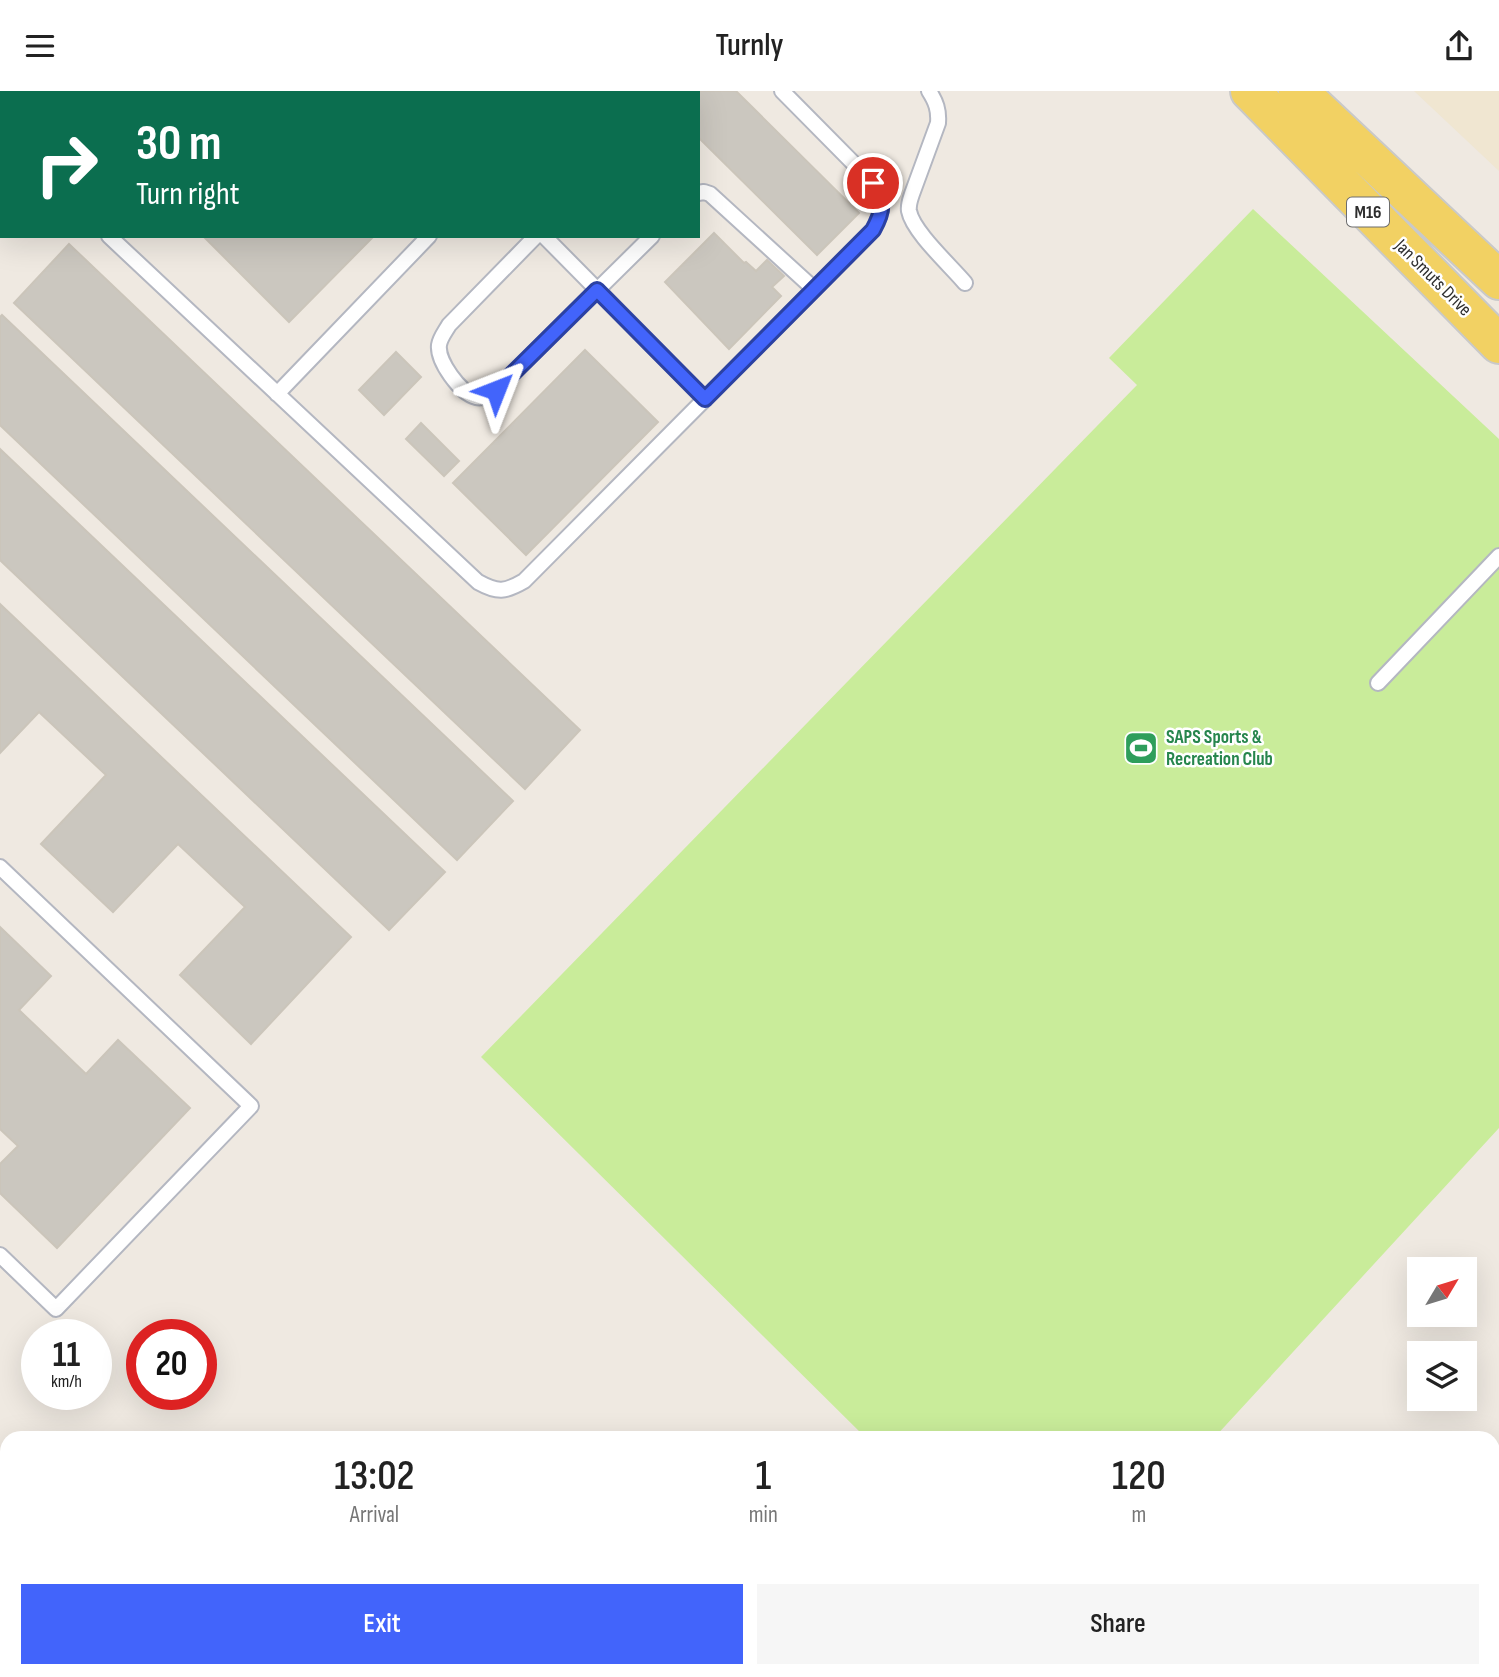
<!DOCTYPE html>
<style>
:root{--surface:#fff;--page:#f6f6f6;--text:#222;--muted:#767676;--accent:#4264fb}
body{margin:0;font-family:"Sofia Sans Condensed",sans-serif;background:var(--page);color:var(--text);height:100vh;display:flex;flex-direction:column;font-size:26px;white-space:nowrap}
*{box-sizing:border-box;margin:0}
p{font-size:23px;color:var(--muted)}
.icon{flex:none;width:38px;height:38px;fill:none;stroke:currentColor;stroke-width:2;stroke-linecap:round;stroke-linejoin:round}
.map{position:relative;flex:1;overflow:hidden}
.panel{position:absolute;left:0px;top:1340px;width:1500px;height:247px;display:flex;flex-direction:column;background:var(--surface);border-radius:21px 21px 0 0;box-shadow:0 7px 28px #0002}
.panel>*{flex:none}
.guide{position:absolute;left:0px;top:0px;width:700px;height:147px;box-shadow:0 7px 28px #0002;background:#0b6e4f;color:#fff;overflow:hidden}
.needle{width:46px;rotate:52deg}
.buttons{position:absolute;left:1407px;top:1166px;display:grid;gap:14px}
.buttons a{display:grid;place-items:center;width:70px;height:70px;border-radius:0px;background:var(--surface);box-shadow:0 7px 28px #0002;font-size:35px}
.speed{position:absolute;left:21px;top:1228px;display:flex;gap:14px;font-size:35px;font-weight:700;text-align:center}
.speed>*{display:grid;place-content:center;width:91px;height:91px;border-radius:50%;background:var(--surface);box-shadow:0 7px 28px #0002;line-height:1}
.speed small{font-size:18px;font-weight:400}
.speed .limit{border:10px solid #d22;background:#fff;color:#111}
.pin{position:absolute;display:grid;place-items:center;width:60px;height:60px;color:#fff;margin:-30px;border:4px solid #fff;border-radius:50%;box-shadow:0 2px 7px #0007}
.me{position:absolute;width:77px;margin:-38px;rotate:45deg;stroke-linejoin:round;filter:drop-shadow(0 0 5px #0008)}
.turn{display:flex;align-items:center;gap:24px;height:147px;padding:0 21px;font-size:32px}
.turn .icon{width:91px;height:91px;stroke-width:2.5}
.turn b{display:block;font-size:49px;line-height:60px}
.eta{display:flex;justify-content:space-evenly;align-items:center;height:119px;text-align:center}
.eta b{font-size:42px;font-weight:600;line-height:49px}
.primary-button{display:flex;gap:14px;margin-top:auto;padding:14px 21px}
.primary-button a{flex:1;height:80px;border-radius:0px;background:var(--accent);color:#fff;font-size:28px;font-weight:600;line-height:80px;text-align:center}
.primary-button a+a{background:var(--page);color:var(--text)}
header{display:flex;justify-content:space-between;align-items:center;height:91px;padding:0 21px;background:var(--surface);font-size:32px;font-weight:600}
.map>svg:first-child{display:block}
.education{fill:#f0e6d1}
.pitch{fill:#c9ec9a}
.building{fill:#cbc7bf;stroke:#cbc5ba;stroke-width:2}
.lines{fill:none;stroke-linecap:round;stroke-linejoin:round}
.lane-casing{stroke:#b4b7c1;stroke-width:18}
.street-casing{stroke:#b4b7c1;stroke-width:32}
.primary-casing{stroke:#c9c9c9;stroke-width:42}
.lane{stroke:#fff;stroke-width:14}
.street{stroke:#fff;stroke-width:28}
.primary{stroke:#f2d163;stroke-width:38}
.route-casing{stroke:#2b41a3;stroke-width:18}
.route{stroke:#4264fb;stroke-width:12}
.labels{text-anchor:middle;dominant-baseline:central;stroke-width:5;stroke-linejoin:round;paint-order:stroke}
.shield{fill:#fff;stroke:#6d6d6d;stroke-width:2}
.shield-label{font-size:18px;font-weight:bold;fill:#2e2e2e}
.street-label{font-size:19px;fill:#2e2e2e;stroke:#fff}
.leisure-label{font-size:19px;font-weight:bold;fill:#27864d;stroke:#fff;text-anchor:start}
</style>
<header><svg class="icon" aria-label="menu" viewBox="0 0 24 24"><path d="M4 6h16M4 12h16M4 18h16"/></svg>Turnly<svg class="icon" aria-label="share" viewBox="0 0 24 24"><path d="M12 15V3M7 8l5-5 5 5M5 13v7h14v-7"/></svg></header>
<div class="map">
<svg width="1499" height="1586" viewBox="0 0 1499 1586">
<rect width="100%" height="100%" fill="#efe9e1"/>
<path class="education" d="M1414,0H1499V80Z"/>
<path class="pitch" d="M1253,118L1499,348V1037L1214,1347H866L481,966L1137,294L1109,267Z"/>
<path class="building" d="M210,0H517L515,2H208Z
M651,0H736L859,122L817,164L698,46V2H653Z
M714,142L744,172L746,171L756,180L767,169L784,185L772,196L781,205L729,258L665,191Z
M203,145H374L289,231Z
M69,153L580,639L525,698L14,212Z
M2,224L513,710L457,769L0,334V226Z
M585,259L658,331L526,464L453,392Z
M396,261L421,286L384,324L359,299Z
M421,332L459,370L444,385L406,348Z
M0,358L445,781L389,839L0,469Z
M0,513L351,846L251,953L180,884L245,816L178,753L113,821L41,753L106,684L39,621L0,662Z
M0,836L51,885L19,919L86,983L118,949L190,1017L57,1157L0,1102V1073L18,1055L0,1038Z
M231,1580H254L248,1586H225Z
M277,1580H370L376,1586H283Z"/>
<g class="lines">
<g class="lane-casing">
<path id="lane" d="M929,0C936,11 939,19 938,32L912,103C910,109 908,114 909,120C913,141 951,175 965,192
M156,2L157,0
M568,2L570,0
M698,102L704,101L710,103L814,198
M109,145L478,491C498,502 505,501 524,490L873,139C884,119 884,112 873,92L782,0
M536,145L449,234C445,241 440,247 439,254C437,270 460,302 476,306C483,308 490,303 496,299L652,145
M544,145L705,308
M277,303L429,145
M1378,592L1499,465
M0,776L251,1015L56,1218L0,1164"/>
</g>
<g class="street-casing">
<path id="street" d="M1493,1478L1499,1471
M1391,1586L1397,1580"/>
</g>
<g class="primary-casing">
<path id="primary" d="M1250,0L1499,253
M1298,0L1499,189"/>
</g>
<use href="#lane" class="lane"/>
<use href="#street" class="street"/>
<use href="#primary" class="primary"/>
</g>
<g class="lines">
<g class="route-casing">
<path id="route" d="M496,299L597,199L705,308L873,139C884,119 884,112 873,92"/>
</g>
<use href="#route" class="route"/>
</g>
<defs>
<g id="stadium-square" transform="scale(1.75)"><rect x="-9" y="-9" width="18" height="18" rx="4" fill="#2e9e5b" stroke="#fff"/><path d="M0-5a6.5 5 0 1 0 0 10a6.5 5 0 1 0 0-10ZM-3.5-1.8h7v3.6h-7Z" fill="#fff"/></g>
</defs>
<g fill-rule="evenodd">
<use href="#stadium-square" x="1141" y="657"/>
</g>
<g class="labels">
<rect class="shield" x="1347" y="106.5" width="42" height="29" rx="5"/>
<g class="shield-label">
<text x="1368" y="121">M16</text>
</g>
<g class="street-label">
<text transform="translate(1433 187) rotate(45)">Jan Smuts Drive</text>
</g>
<g class="leisure-label">
<text x="1166" y="646">SAPS Sports &amp;<tspan x="1166" dy="22">Recreation Club</tspan></text>
</g>
</g>
</svg>
<div class="buttons">
<a><svg class="needle" viewBox="-14 -14 28 28"><path d="M0-13l5 13h-10z" fill="#e53935"/><path d="M0 13l5-13h-10z" fill="#767676"/></svg></a>
<a><svg class="icon" aria-label="layers" viewBox="0 0 24 24"><path d="M12 4l9 5-9 5-9-5zM3 14l9 5 9-5"/></svg></a>
</div>
<div class="speed"><div>11<small>km/h</small></div><div class="limit">20</div></div>
<div class="pin" style="left:873px;top:92px;background:#d93025"><svg class="icon" aria-label="arrive" viewBox="0 0 24 24"><path d="M6 21V4h12l-3 4 3 4H6"/></svg></div>
<svg class="me" style="left:496px;top:299px" viewBox="-20 -20 40 40"><path d="M0-17L14 15 0 8-14 15z" fill="#4264fb" stroke="#fff" stroke-width="4"/></svg>
<div class="guide">
<div class="turn"><svg class="icon" aria-label="right" viewBox="0 0 24 24"><path d="M7 20v-9h11M14 6l5 5-5 5"/></svg><div><b>30 m</b>Turn right</div></div>
</div>
<section class="panel">
<div class="eta">
<div><b>13:02</b><p>Arrival</p></div>
<div><b>1</b><p>min</p></div>
<div><b>120</b><p>m</p></div>
</div>
<div class="primary-button"><a>Exit</a><a>Share</a></div>
</section>
</div>
